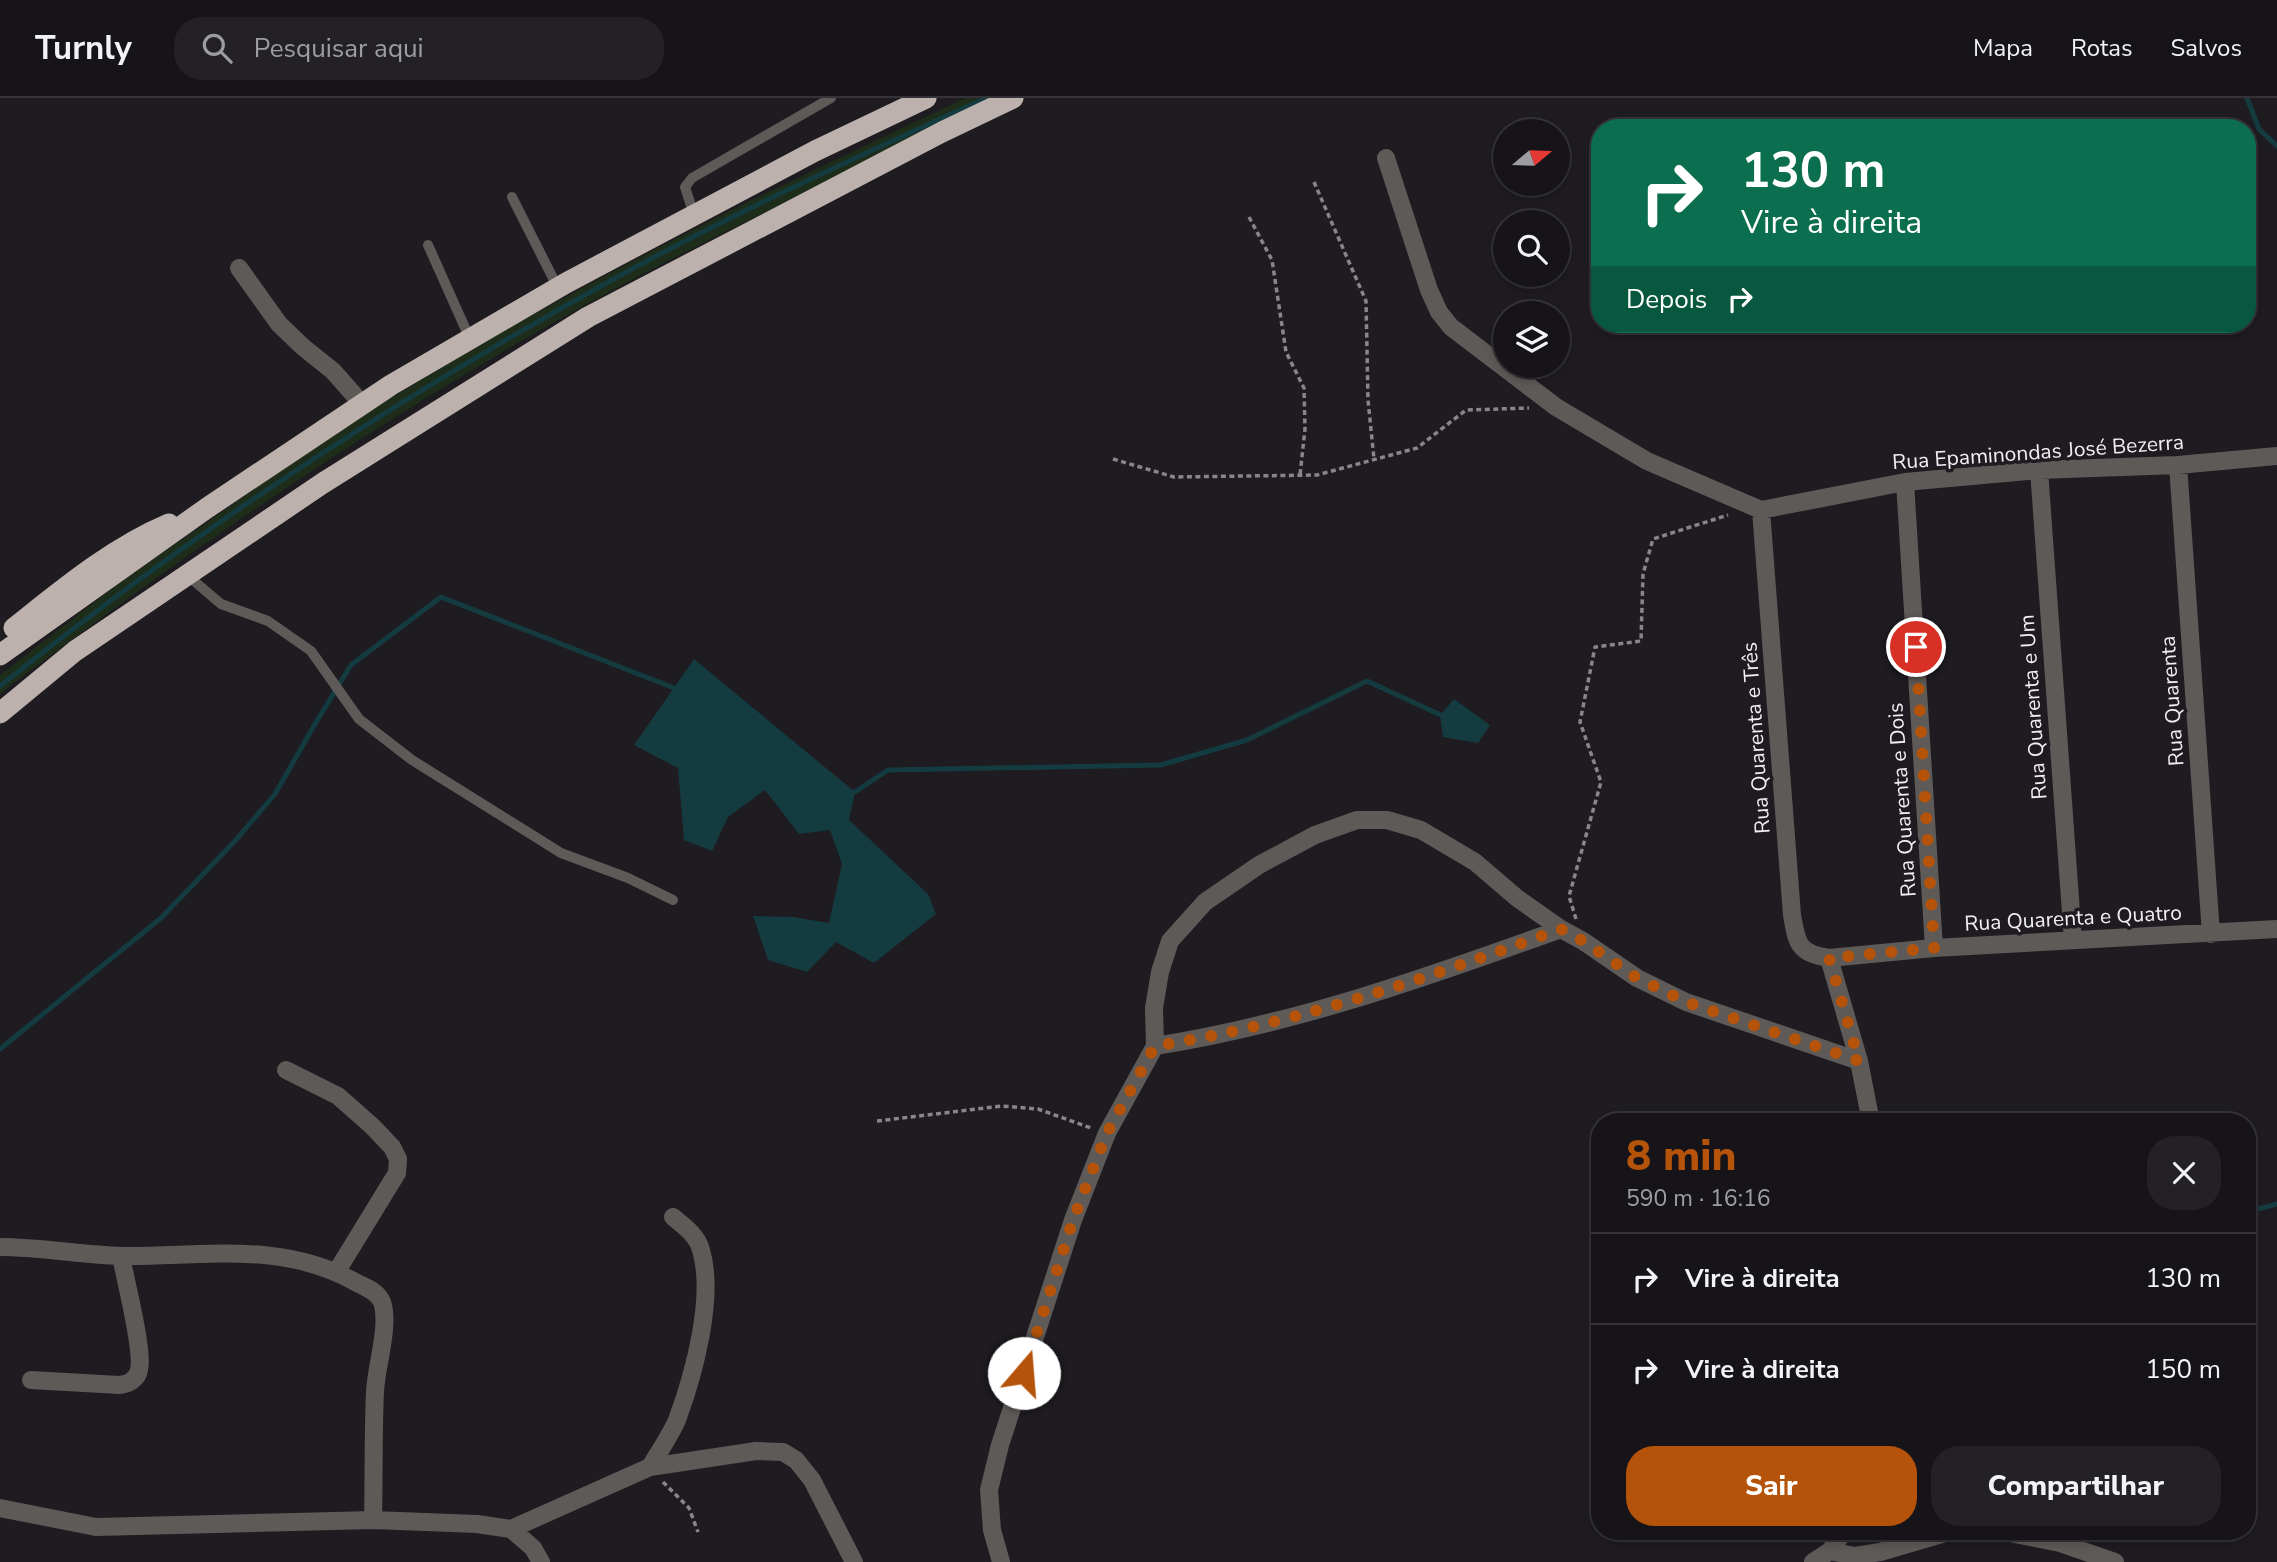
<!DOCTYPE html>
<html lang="pt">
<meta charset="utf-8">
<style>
:root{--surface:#161419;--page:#232126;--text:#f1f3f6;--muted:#9e9ea2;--line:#353338;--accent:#b45309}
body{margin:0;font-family:"Nunito Sans",sans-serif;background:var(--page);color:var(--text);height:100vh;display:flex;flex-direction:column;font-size:26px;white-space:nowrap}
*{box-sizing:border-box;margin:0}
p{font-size:23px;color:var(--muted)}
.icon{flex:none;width:38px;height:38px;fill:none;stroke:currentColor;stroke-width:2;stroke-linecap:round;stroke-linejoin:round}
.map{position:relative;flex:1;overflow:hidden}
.drawer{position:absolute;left:1591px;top:1015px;width:665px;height:427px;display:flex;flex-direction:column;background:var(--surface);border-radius:28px;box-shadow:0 4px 10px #0003,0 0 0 2px var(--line)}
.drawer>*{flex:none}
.hud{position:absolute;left:1591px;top:21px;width:665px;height:214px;border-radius:28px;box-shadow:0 4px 10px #0003,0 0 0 2px var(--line);background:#0b6e4f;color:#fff;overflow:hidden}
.needle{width:46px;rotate:71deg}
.controls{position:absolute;left:1493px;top:21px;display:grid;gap:14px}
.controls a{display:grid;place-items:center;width:77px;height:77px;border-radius:50%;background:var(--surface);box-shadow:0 4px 10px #0003,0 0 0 2px var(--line);font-size:35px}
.pin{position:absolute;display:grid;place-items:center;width:60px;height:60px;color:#fff;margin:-30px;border:4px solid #fff;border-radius:50%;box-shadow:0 2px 7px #0007}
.me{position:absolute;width:77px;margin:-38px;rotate:18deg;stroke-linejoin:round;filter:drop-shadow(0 0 5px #0008)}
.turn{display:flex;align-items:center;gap:24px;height:147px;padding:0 35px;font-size:32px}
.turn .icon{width:91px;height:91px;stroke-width:2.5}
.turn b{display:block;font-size:49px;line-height:60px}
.then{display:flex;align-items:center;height:66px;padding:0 35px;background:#0003;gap:14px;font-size:26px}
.round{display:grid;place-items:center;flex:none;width:74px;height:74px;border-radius:28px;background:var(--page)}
.overview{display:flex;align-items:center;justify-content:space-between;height:119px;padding:0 35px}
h1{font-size:42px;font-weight:800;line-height:52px;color:var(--accent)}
.cta{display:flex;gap:14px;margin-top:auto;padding:14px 35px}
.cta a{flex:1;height:80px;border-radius:28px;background:var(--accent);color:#fff;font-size:28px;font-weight:800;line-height:80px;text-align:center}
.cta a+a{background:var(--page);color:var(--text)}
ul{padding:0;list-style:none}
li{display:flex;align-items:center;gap:21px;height:91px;padding:0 35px;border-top:2px solid var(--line)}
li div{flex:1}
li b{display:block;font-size:26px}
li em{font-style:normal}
header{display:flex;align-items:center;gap:42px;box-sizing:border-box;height:98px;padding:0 35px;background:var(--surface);border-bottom:2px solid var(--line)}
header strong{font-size:33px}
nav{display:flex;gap:38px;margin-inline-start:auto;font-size:24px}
.search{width:490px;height:63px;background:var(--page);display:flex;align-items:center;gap:18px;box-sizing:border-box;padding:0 24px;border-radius:28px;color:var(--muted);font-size:26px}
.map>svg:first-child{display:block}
.green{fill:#1e2d1a}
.water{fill:#143c40}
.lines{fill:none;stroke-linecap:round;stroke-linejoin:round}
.stream{stroke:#143c40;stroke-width:5}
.path{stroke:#88868b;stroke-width:3.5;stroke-dasharray:5 3.5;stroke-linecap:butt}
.lane{stroke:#5e5a58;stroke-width:10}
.street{stroke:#5e5a58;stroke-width:18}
.highway{stroke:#bcb1ad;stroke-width:21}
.route{stroke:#b45309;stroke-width:12;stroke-dasharray:0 21.6}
.labels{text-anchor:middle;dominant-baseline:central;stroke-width:7;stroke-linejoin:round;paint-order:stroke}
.street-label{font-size:21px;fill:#f1eff4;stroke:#1e1b21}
</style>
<header>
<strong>Turnly</strong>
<div class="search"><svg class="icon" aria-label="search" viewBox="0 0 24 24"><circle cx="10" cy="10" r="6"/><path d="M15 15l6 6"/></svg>Pesquisar aqui</div>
<nav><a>Mapa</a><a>Rotas</a><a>Salvos</a></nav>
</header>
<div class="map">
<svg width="2277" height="1464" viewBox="0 0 2277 1464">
<rect width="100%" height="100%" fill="#1e1b21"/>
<path class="green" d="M965,0H1000C870,63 739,125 611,193C396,309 194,448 0,596V577L119,485L356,321L500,235L604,178L739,108Z"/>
<path class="water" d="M694,561L855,694L849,722L928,796L936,816L874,865L836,844L807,874L768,862L753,818L793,819L829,825L842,766L830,732L799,736L765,692L728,719L712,753L684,742L678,670L634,647Z
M1454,601L1490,627L1478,645L1443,639L1440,617Z"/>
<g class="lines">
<path class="stream" d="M2247,0L2259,31L2277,48
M0,588C191,435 397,300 612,182C733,115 860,58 986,0
M849,694H855L888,672L1161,667L1247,642L1367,583L1445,619
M0,951L161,820L234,744L275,696L315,626L351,567L441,499L674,590L678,594
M2247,1114L2277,1106"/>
<path class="path" d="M1314,84L1366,203L1368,302L1374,361
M1249,119L1272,162L1286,254L1304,290L1305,331L1300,377
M1113,361L1174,379L1317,377L1417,350L1466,312L1529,310
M1576,821L1569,798L1601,684L1580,624L1595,549L1641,543L1643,476L1653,441L1728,417
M877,1023L1002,1008L1038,1011L1091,1030
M663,1384L689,1410L698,1434"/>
<path class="lane" d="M512,99L558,190
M694,117L685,89L692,80L831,0
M428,147L470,241
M187,477L221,506L268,523L311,553L359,621L412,662L561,755L628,780L673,802"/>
<path class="street" d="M1386,60L1429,192L1439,214L1451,229L1556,309L1647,363L1761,412L1905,384L2039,372L2178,367L2277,358
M239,170L279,226L303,249L333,273L362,306
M2178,367L2211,836
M2039,372L2073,842
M1905,384L1934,850
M1761,412L1792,817C1797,846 1798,855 1829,860L1934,850L2277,831
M1829,860L1859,963L1871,1024
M1155,948C1295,926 1428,879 1561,831
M286,972L338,998L372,1028L392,1049L398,1061L397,1075L337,1173
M0,1149C41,1149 81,1157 122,1158C203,1159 282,1142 357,1185C366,1189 378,1194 382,1204C390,1228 376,1268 375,1294C373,1337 374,1380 373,1422
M31,1282L119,1287C128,1286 137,1282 139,1272C144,1253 125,1181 121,1158
M650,1369C659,1354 670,1338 677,1322C694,1276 715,1199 701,1152C697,1137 684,1128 673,1119
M0,1410L96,1429L373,1422L477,1426L511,1431L533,1450L541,1464
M511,1431L650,1369L756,1353L783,1354L796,1362L812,1382L854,1464
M2000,1433L2060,1445L2115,1464
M1830,1453L1844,1433
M1001,1464L992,1432L989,1392L1000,1347L1073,1122L1107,1035L1155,948L1154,910L1160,874L1170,843L1205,804L1259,767L1315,737L1357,722H1387L1421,732L1475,764L1517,800L1561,831L1583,843L1637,880L1686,904L1859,963
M1813,1464L1830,1453L1855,1458L1880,1454L1952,1433"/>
<path class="highway" d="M14,530C62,492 112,450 169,426
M0,557L207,410L391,287L566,185L815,53L926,0
M0,615L75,553L323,385L588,219L942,34L1013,0"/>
</g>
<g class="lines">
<path class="route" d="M1024,1275L1073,1122L1107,1035L1155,948C1296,926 1427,880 1561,831L1583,843L1637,880L1686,904L1859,963L1829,860L1934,850L1916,549"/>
</g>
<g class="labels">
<g class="street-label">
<text transform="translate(2038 354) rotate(-4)">Rua Epaminondas José Bezerra</text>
<text transform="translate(2172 603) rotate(-94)">Rua Quarenta</text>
<text transform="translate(2033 609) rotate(-94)">Rua Quarenta e Um</text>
<text transform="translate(1756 640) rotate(-94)">Rua Quarenta e Três</text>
<text transform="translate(1902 702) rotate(-94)">Rua Quarenta e Dois</text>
<text transform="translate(2073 820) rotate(-3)">Rua Quarenta e Quatro</text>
</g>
</g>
</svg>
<div class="controls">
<a><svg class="needle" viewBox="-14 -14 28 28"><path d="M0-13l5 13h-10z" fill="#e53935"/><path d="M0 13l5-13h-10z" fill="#9e9ea2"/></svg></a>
<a><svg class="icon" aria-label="search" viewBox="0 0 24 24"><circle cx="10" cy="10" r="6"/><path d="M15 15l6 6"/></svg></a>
<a><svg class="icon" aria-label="layers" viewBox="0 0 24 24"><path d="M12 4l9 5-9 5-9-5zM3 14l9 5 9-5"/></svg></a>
</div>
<div class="pin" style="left:1916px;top:549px;background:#d93025"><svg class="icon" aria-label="arrive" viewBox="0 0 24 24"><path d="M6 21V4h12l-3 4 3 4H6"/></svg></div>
<svg class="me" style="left:1024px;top:1275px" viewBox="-20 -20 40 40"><circle r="19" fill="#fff"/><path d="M0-13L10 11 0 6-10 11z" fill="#b45309"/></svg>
<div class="hud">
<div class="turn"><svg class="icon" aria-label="right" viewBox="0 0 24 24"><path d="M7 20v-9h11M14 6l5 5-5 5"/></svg><div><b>130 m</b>Vire à direita</div></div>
<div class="then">Depois<svg class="icon" aria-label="right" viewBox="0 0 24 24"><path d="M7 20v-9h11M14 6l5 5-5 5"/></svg></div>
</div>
<section class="drawer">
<div class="overview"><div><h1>8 min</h1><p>590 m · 16:16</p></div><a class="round"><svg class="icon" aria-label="close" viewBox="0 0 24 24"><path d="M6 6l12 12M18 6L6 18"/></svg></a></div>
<ul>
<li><svg class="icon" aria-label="right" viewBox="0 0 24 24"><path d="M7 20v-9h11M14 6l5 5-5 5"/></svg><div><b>Vire à direita</b></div><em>130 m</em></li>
<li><svg class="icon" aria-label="right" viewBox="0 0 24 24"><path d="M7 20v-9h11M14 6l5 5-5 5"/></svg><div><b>Vire à direita</b></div><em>150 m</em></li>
</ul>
<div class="cta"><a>Sair</a><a>Compartilhar</a></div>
</section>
</div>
